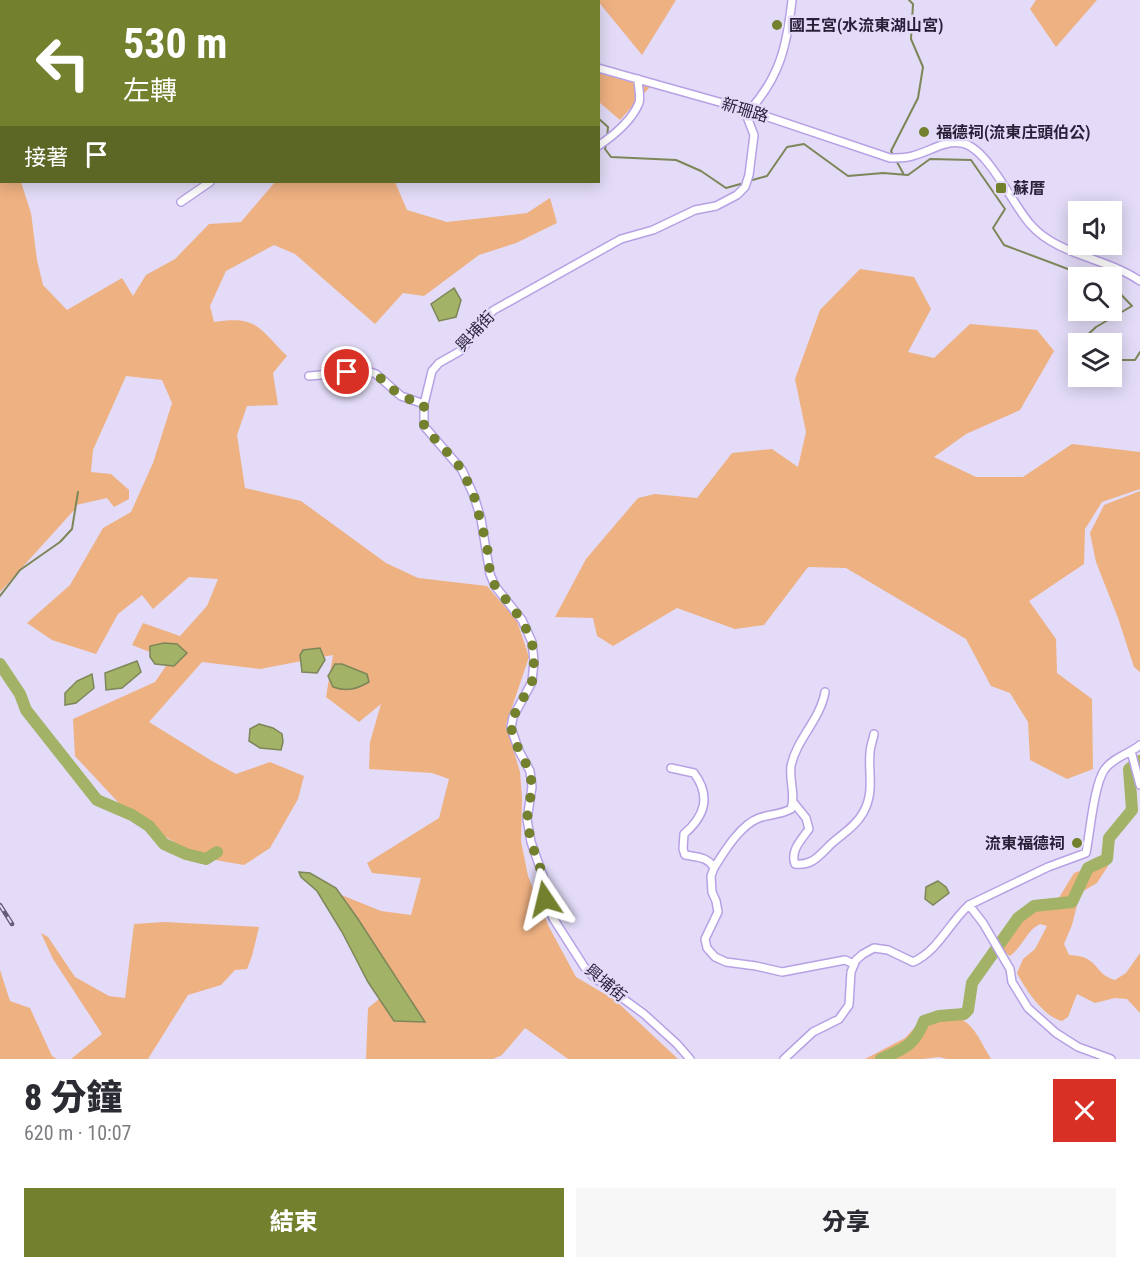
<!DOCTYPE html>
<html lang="zh-TW">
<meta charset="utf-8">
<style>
:root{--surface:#fff;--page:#f7f7f7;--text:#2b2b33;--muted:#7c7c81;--accent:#73812f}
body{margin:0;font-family:"Roboto Condensed","Noto Sans TC",sans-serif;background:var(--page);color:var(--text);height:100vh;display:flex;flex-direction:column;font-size:22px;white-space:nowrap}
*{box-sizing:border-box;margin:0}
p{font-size:20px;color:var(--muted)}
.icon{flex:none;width:33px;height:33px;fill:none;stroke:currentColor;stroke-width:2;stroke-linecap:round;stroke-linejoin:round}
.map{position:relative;height:1059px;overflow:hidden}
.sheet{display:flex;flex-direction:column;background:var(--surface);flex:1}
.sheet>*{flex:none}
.banner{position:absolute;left:0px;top:0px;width:600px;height:183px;box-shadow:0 3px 15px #0003;background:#73812f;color:#fff;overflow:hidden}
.fabs{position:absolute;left:1068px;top:201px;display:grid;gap:12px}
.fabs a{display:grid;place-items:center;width:54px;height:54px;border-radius:0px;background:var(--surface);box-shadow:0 3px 15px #0003;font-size:30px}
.pin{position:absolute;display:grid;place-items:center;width:51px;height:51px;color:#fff;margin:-26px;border:3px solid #fff;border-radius:50%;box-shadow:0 2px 6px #0007}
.me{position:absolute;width:66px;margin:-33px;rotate:350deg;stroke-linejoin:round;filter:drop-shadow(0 0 4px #0008)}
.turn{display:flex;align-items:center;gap:21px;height:126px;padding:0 24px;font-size:27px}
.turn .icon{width:78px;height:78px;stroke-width:2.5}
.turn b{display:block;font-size:42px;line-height:51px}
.then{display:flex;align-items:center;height:57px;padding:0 24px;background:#0003;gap:12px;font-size:22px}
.round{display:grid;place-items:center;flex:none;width:63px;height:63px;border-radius:0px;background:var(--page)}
.headline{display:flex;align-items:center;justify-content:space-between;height:102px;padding:0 24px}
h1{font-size:36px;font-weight:800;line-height:45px}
.primary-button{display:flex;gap:12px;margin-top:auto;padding:12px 24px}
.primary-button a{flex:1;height:69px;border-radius:0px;background:var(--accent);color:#fff;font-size:24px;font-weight:800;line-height:69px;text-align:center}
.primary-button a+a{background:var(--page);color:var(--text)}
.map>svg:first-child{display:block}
.green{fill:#eeb182}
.water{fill:#a2b266;stroke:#7d8658;stroke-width:1.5}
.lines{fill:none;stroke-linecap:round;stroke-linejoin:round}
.stream{stroke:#7d8658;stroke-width:2}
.river{stroke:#a2b266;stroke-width:12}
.minor-casing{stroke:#b7a1e5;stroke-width:10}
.minor{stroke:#fff;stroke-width:7}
.rail-casing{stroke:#655c77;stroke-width:4.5}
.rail{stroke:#e3dbf7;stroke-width:2;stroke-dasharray:7;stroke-linecap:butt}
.route{stroke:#73812f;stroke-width:10;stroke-dasharray:0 18}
.poi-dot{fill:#73812f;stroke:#e3dbf7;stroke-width:2}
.labels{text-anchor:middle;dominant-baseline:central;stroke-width:5;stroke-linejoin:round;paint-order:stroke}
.poi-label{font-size:16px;font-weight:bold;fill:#281f39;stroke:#e3dbf7;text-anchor:start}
.street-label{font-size:16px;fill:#281f39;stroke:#e3dbf7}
</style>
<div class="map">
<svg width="1140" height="1059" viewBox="0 0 1140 1059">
<rect width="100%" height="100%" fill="#e3dbf7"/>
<path class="green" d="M597,0H676L642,55Z
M1036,0H1097L1056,47L1030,9Z
M598,73L650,87L620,120L599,102Z
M0,137L2,182H21L31,213L37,260L43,285L67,310L122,278L133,296L146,275L175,259L209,224L241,222L275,182H395L407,210L447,222L527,213L550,198L557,223L516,243L479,255L424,296L403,293L375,324L295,254L274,245L226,271L210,306L214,322C257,315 259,328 287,356L273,373L278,405L247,406L237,435L245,488L301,501L386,563L418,578L487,586L517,621L529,657L506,725L520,772L522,798L521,841L528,876L549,927L576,977L615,1000L678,1059H568L525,1028L502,1055L493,1059H366L368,1008L393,988L329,912L339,894L381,911L411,915L421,878L372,873L367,863L439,818L449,779L432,773L369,769L370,742L381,704L359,722L326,697L333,655L260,669L202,662L149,722L212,761L236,774L270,762L304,776L298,799L270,848L244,865L198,857L129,814L75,756L73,719L155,682L170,660L132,645L143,623L180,636L207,606L218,579L189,577L153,609L142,595L118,614L96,654L52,640L27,623L70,585L103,528L131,512L153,463L172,403L162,380L126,376L93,450L91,472L111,474L129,490V499L114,507L107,498L76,505L75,509L0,592Z
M860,269L914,277L931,309L908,352L934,358L970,324L1037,330L1054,351L1020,410L966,434L934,457L976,477H1023L1072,444L1140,452V489L1102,502L1085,529L1084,564L1029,601L1056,639L1057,673L1092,699L1093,769L1067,779L1030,760L1028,722L1010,693L991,686L966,639L846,568L808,567L764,625L735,629L677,608L613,646L597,636L593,618L555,617L586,559L638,498L655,494L697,498L732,453L772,449L798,467L806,432L795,379L820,310Z
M1140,491V672L1134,667L1118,618L1096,562L1090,533L1104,505Z
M1105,862L1108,866L1097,883L1080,893L1072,925L1064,944L1069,955C1073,955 1079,956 1083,957C1099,963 1097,975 1115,980L1126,973L1140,953V1013L1127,999L1115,998L1095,1003L1077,994L1068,1017L1062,1021C1044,1017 1025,989 1017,973L1023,959L1035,949L1047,926L1040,924C1027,930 1023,946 1010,956L1001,949L1006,934L1030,904L1054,906L1074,873Z
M164,922L259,927L252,956L247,969L235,970L221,985L188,995L148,1059H71L102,1034L53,959L41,933L48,937L75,977L109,996L125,998L134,924Z
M0,970L10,1001L30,1008L52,1056L57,1059H0Z
M937,1015C971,1014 975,1032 991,1059H947L939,1057L923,1059H865L905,1038L922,1020Z"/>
<path class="water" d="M454,288L461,300L456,317L439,321L431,304Z
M164,643L177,644L187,653L174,666L155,664L150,657V646Z
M320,648L325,660L317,673L302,672L300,655L303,650Z
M137,661L141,672L122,688L106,690L105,673Z
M335,664H342L367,674L369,682C357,689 347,692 333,687L328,676Z
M92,674L94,688L76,703L65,705V693L77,681Z
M259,724L273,728L282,734L283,742L281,750L260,748L249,741L250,729Z
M299,872L310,873L336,888L358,919L425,1022L394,1021L368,982L342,932L317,891L301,877Z
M938,881L946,887L949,893L933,905L925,899L926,887Z"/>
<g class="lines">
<path class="stream" d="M508,0L509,2
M598,118L608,127L607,138
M606,144L605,149L611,157L676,160L701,171L726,188L744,183
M903,173L891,151L918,98L923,67L911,39L913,4L909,0
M749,181L767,176L787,147L804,144L848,176L883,173L908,175L930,159L971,160L1005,209L993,228L1004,245L1092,278
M1088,344L1083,339L1096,327L1132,306L1112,285
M1112,360H1135L1140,352
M0,596L20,570L60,542L72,529L78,492"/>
<path class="river" d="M0,664L20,694L26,710L97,800L132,815L149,826L164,844L186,854L206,859L217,852
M881,1059C904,1049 915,1045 924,1021L939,1016L964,1014L968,1010L972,983L1018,918L1034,906L1072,902L1088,868L1107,859L1109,838L1132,810L1129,769L1140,761"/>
<g class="minor-casing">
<path id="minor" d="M520,0V2
M598,68L744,109L890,158C896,158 902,158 908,157C926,154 943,140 961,143C987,146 1013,206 1031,225C1057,255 1107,258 1140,281
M749,111C780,77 787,45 792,0
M598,146C613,136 632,120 639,103C641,96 638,86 638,79
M181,202L210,182
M309,376L367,371L376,374L401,396L424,404
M1131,751L1140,785
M671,768L694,773C711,796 705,816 684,834L683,849L685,855C697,857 708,857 714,868L711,876L712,892L716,901L718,912L705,939L707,948L715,957L726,962L756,966L782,972L845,960L854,964
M793,802L806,818L809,829C801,840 790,851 795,864C812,866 819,856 830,845C842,834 855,827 863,813C875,792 868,773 870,753C870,747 873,740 874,734
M714,868C724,852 740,825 759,818C770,814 780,815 791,809C796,795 789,781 791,766C796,740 820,720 825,692
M969,905L983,923L1010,969L1012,982L1028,1008L1056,1033L1078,1047L1111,1059
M690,1059L677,1044L644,1014L595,978L585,968L553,918L545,899L543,876L531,842L527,819L532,787L530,771L519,751L511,728L513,717L532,682L534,661L532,642L522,620L495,586L490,574L481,519L474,496L462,470L424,426V404L432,371L439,363L462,350L484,318L494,310L621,239L653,230L695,210L716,206L737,195L745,187L749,175L754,135L744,109
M784,1059L813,1032L839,1019L849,1005L851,972L856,960L863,954L874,948L888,950L913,962C938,951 949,923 969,905L1048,867L1086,853C1090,833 1094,783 1105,769C1114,757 1129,754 1140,745"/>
</g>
<use href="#minor" class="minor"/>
<g class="rail-casing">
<path id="rail" d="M0,905L12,924"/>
</g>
<use href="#rail" class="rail"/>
</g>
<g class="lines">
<path class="route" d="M347,372L367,371L376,374L400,396L424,404V426L439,444L453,458L462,470L474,496L487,546L490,573L495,586L522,620L532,642L534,661L532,682L513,717L511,728L519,751L530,771L532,787L527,819L531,842L543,876L545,899"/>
</g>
<g class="poi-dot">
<circle cx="777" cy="25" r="6"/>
<circle cx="924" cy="132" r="6"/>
<rect x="995" y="182" width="12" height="12" rx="3"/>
<circle cx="1077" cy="843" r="6"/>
</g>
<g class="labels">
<g class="poi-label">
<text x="789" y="25">國王宮(水流東湖山宮)</text>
<text x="936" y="132">福德祠(流東庄頭伯公)</text>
<text x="1013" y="188">蘇厝</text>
<text x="1065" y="843" text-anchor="end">流東福德祠</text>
</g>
<g class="street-label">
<text transform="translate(745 110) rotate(17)">新珊路</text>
<text transform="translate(475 331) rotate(-47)">興埔街</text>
<text transform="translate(606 983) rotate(40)">興埔街</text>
</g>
</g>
</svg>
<div class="fabs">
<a><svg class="icon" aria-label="sound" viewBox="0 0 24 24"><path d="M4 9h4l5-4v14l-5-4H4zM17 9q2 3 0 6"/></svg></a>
<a><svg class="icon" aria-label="search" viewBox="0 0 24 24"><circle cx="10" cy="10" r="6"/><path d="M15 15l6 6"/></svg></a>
<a><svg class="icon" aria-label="layers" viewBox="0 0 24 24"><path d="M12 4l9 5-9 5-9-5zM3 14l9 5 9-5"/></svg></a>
</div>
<div class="pin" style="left:347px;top:372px;background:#d93025"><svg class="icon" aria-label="arrive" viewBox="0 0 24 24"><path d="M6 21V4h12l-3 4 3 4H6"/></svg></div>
<svg class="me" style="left:545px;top:899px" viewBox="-20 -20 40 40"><path d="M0-17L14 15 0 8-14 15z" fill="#73812f" stroke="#fff" stroke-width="4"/></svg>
<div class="banner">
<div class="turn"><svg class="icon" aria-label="left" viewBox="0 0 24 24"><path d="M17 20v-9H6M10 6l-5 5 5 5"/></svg><div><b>530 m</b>左轉</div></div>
<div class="then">接著<svg class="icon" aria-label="arrive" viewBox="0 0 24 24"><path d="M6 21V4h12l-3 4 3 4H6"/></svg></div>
</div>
</div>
<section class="sheet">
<div class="headline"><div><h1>8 分鐘</h1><p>620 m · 10:07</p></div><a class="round" style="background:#d93025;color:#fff"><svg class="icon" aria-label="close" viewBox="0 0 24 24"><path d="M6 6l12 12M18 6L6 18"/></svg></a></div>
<div class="primary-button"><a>結束</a><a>分享</a></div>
</section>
